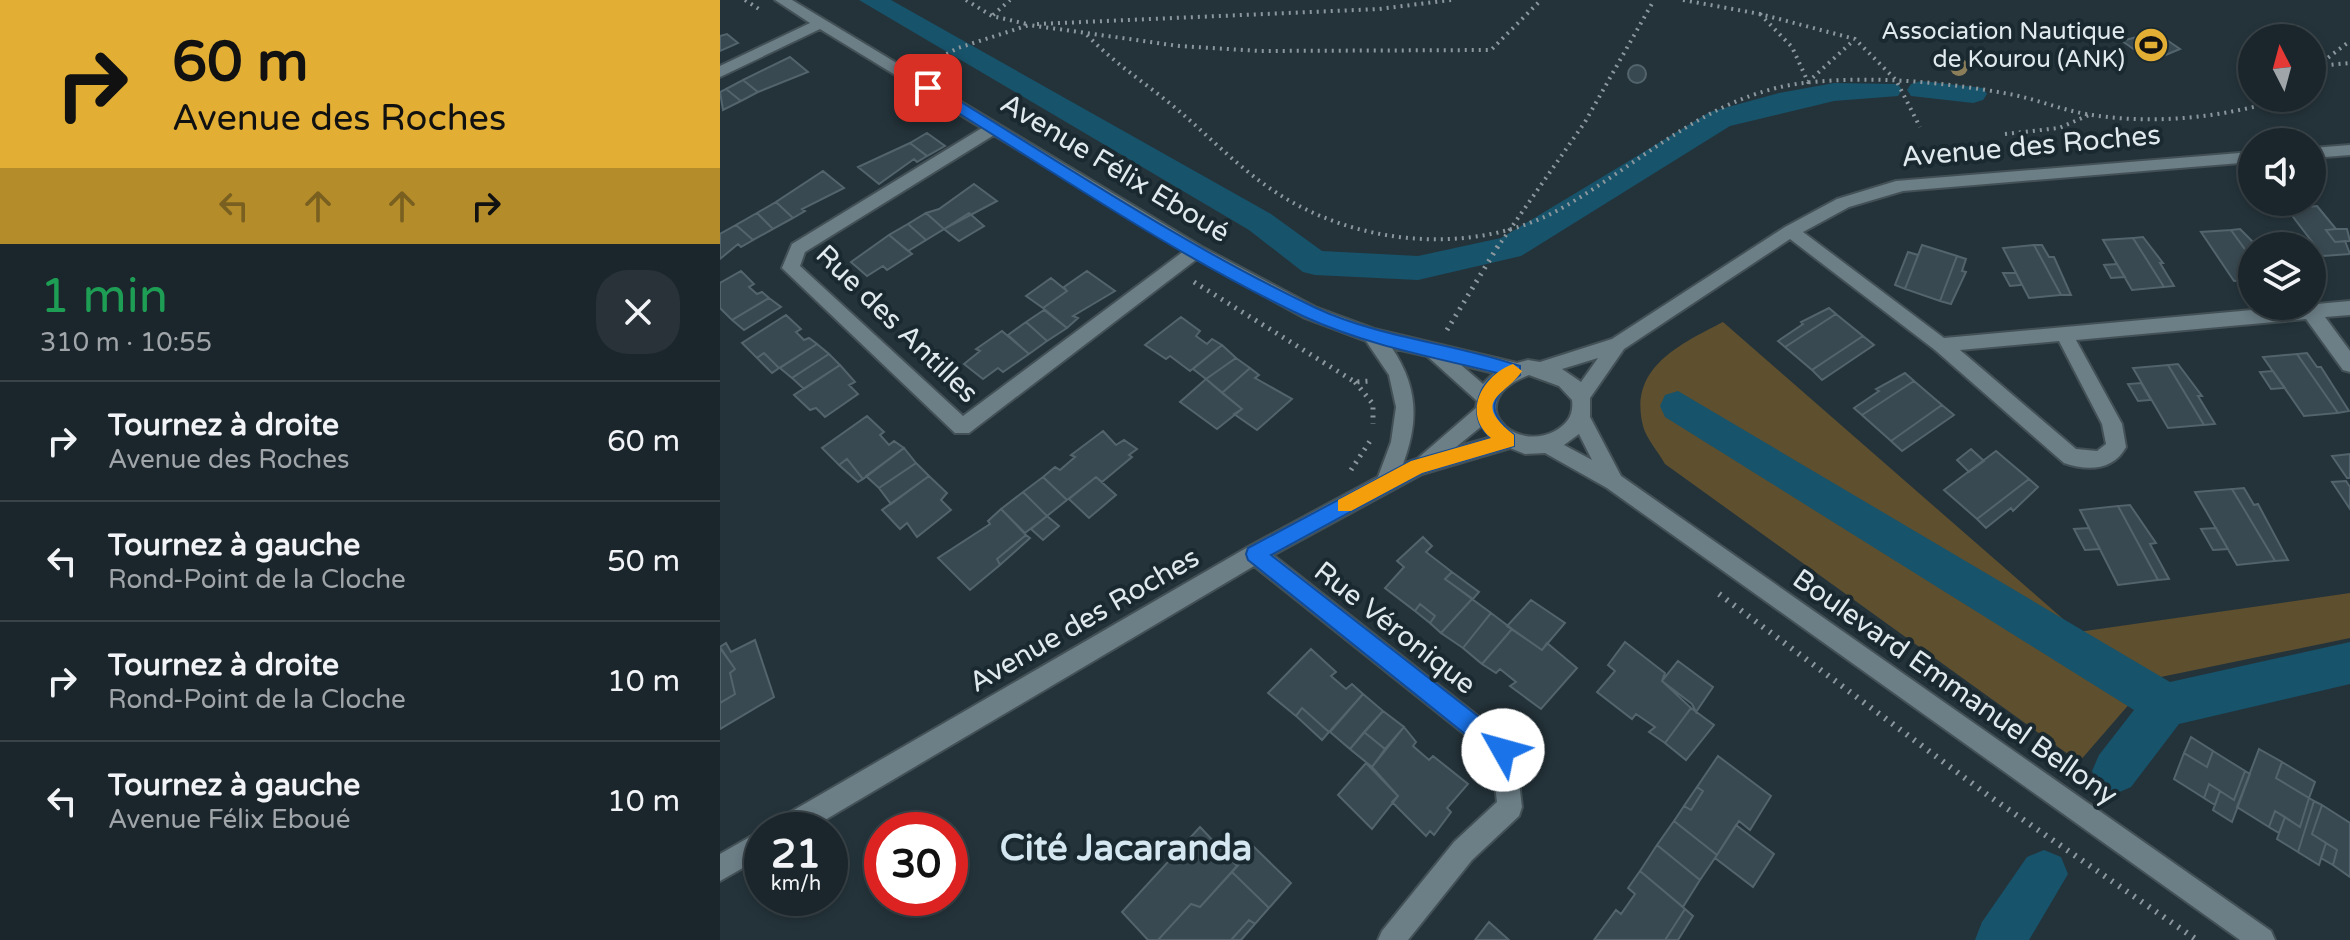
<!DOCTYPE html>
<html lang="fr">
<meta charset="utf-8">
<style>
:root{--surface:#1b262c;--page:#283238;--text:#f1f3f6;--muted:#a0a5a9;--line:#394348}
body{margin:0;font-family:"Varela Round",sans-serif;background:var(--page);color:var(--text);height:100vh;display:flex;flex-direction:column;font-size:30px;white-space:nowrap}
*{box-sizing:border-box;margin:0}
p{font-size:26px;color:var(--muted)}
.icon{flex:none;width:44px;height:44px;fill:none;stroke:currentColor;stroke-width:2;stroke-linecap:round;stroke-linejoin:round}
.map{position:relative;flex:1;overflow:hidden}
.details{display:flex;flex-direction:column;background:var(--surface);width:720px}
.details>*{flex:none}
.top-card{background:#e2af34;color:#111;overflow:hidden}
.needle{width:52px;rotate:354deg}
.controls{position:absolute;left:1518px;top:24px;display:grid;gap:16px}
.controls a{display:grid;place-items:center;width:88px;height:88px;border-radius:50%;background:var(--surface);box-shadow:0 4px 12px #0003,0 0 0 2px var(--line);font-size:40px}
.speed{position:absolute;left:24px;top:812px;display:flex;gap:16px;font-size:40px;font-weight:700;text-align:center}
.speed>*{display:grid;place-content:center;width:104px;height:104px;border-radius:50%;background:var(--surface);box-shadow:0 4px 12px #0003,0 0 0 2px var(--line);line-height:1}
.speed small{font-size:20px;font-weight:400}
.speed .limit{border:12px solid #d22;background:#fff;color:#111}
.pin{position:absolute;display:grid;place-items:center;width:68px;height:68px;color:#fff;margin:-34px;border-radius:16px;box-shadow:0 4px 12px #0006}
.me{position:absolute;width:88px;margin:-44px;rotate:308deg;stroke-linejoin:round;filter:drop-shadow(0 0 6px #0008)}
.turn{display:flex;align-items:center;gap:28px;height:168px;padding:0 40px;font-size:36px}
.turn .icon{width:104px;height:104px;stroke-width:2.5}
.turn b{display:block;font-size:56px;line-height:68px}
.lanes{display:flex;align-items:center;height:76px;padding:0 40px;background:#0003;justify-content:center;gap:40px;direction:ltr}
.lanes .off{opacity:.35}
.round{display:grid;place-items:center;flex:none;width:84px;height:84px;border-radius:32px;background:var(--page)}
.overview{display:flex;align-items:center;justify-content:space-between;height:136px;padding:0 40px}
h1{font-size:48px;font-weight:600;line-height:60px;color:#1e9e55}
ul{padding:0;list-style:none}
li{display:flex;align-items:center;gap:24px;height:120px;padding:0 40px;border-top:2px solid var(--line)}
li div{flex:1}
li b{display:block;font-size:30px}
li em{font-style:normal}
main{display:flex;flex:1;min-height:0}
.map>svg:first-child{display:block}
.green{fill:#5e4f2f}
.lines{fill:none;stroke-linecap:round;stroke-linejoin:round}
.canal{fill:#17536b;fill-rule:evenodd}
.building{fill:#394951;stroke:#53646c;stroke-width:2}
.minor-casing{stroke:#435156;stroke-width:4}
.path-far2{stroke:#8b979d;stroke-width:4;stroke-dasharray:2 5;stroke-linecap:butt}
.path-far1{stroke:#8b979d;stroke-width:5;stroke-dasharray:2 6;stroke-linecap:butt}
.path{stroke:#8b979d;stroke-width:6;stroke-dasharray:2 7;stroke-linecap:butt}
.minor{fill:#6c7e86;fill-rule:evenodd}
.tree{fill:#8b7e59}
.route{fill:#1a73e8;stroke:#114b97;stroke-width:2}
.slow{fill:#f59e0b}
.labels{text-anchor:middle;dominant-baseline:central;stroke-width:8;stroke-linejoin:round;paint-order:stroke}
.far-poi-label{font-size:24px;fill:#e0eaee;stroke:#1a2930;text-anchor:end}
.street-label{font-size:28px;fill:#e0eaee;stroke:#1a2930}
.near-neighbourhood-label{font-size:36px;font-weight:bold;fill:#d5e8f1;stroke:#1a2930}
</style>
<main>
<section class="details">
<div class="top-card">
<div class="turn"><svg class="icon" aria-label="right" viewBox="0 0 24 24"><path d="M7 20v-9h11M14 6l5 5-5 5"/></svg><div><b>60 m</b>Avenue des Roches</div></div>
<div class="lanes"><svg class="icon off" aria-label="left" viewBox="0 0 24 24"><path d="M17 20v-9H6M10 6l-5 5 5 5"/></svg><svg class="icon off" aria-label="ahead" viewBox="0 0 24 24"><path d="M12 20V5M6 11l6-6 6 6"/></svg><svg class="icon off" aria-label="ahead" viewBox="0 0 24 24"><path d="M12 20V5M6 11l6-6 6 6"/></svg><svg class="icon" aria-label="right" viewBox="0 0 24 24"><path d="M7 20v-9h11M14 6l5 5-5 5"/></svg></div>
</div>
<div class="overview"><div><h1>1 min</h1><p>310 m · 10:55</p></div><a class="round"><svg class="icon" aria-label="close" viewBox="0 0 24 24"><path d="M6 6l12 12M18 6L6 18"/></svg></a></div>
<ul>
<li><svg class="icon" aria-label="right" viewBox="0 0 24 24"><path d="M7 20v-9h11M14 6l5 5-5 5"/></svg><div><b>Tournez à droite</b><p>Avenue des Roches</p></div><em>60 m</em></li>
<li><svg class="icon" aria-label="left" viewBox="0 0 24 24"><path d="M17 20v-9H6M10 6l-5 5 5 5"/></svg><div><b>Tournez à gauche</b><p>Rond-Point de la Cloche</p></div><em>50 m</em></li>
<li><svg class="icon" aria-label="right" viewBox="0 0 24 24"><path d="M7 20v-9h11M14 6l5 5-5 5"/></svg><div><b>Tournez à droite</b><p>Rond-Point de la Cloche</p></div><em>10 m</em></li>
<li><svg class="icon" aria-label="left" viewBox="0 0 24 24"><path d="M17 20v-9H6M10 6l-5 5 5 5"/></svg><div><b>Tournez à gauche</b><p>Avenue Félix Eboué</p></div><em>10 m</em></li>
</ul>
</section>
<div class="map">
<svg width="1630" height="940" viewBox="0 0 1630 940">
<rect width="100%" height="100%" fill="#24333a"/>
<path class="green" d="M1003,322L1358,632L1630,593V638L1431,679L1359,762L945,464C939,453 926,438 923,426C908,367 961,344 1003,322Z"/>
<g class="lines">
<path class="canal" d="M139,0H171L551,214L602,251L698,256L781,238L990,112L1059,93L1114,83L1178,84L1182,90L1178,96L1114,101L1010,126L801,256L698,280L595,275L583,272L529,230Z
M1201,81L1263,88L1267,94L1263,100L1253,103L1191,96L1187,90L1191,84Z
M958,391L1450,682L1630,642V684L1459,724L1411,787L1395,794L1379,787L1372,771L1379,755L1414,710L945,417L940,406L945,395Z
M1324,850L1341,857L1348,874L1309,940H1255L1262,922L1307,857Z"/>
</g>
<path class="building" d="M1435,32L1460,49L1431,61L1402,41Z
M7,34L18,43L0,51V36Z
M70,57L88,72L38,92L23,80Z
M908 74a9 9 0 1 1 18 0a9 9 0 1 1-18 0Z
M23,80L38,92L21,101L6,89Z
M6,89L21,101L3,110L0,92Z
M207,133L225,146L207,156L190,143Z
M190,143L207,156L197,162L194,159L159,184L138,167Z
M103,171L124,188L82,209L85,211L73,218L56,202Z
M254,184L277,201L224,229L206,213L219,209Z
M56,202L73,218L53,229L37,213Z
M1597,206L1616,229L1606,230L1615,242L1625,241L1630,254L1603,256L1567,209Z
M37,213L53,229L33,240L16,225Z
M206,213L224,229L206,240L188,224Z
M249,213L264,226L239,241L224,229Z
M188,224L206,240L188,251L169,235Z
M16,225L33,240L21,247L18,244L0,259V234Z
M1520,229L1537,246H1532V259L1511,230Z
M1616,229H1627L1630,241L1615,242L1606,230Z
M1511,230L1532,259V279L1514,281L1481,232Z
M169,235L192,254L167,270L163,266L147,276L131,262Z
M1423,237L1443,263H1440L1454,286L1444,287L1413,238Z
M1413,238L1444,287L1412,290L1383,240Z
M1202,245L1237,256L1220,301L1185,289Z
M1314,245L1341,295L1309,298L1283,248Z
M1314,245H1322L1329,257H1334L1351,295H1341Z
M1188,252L1198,255L1185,289L1175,285Z
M1237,256L1246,259L1242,271L1246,272L1231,304L1220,301Z
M1397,264L1405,277L1391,278L1384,265Z
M21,271L34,284L29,287L37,294L42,292L49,298L12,320L0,308V283Z
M367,271L395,291L353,316L358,318L347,328L323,308L347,291L344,287Z
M1283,273H1296L1302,285L1290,286Z
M331,278L347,291L323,308L306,296Z
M49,298L61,307L24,330L12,320Z
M1109,308L1116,314L1065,347L1058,341L1083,324L1081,322Z
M324,310L347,328L327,341L306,322Z
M1116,314L1143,336L1092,370L1065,347Z
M66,315L81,329L76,332L84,340L89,338L97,344L59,368L44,353L37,358L22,343Z
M461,317L480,331L476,336L487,344L492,339L502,345L470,371L450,356L446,359L425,345Z
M306,322L327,341L309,354L288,335Z
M282,331L309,354L283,372L278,368L263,379L244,364L260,351L256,349Z
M1143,336L1154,345L1102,380L1092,370Z
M97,344L109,354L72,378L60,368Z
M502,345L516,358L486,379L473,369Z
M44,353L59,368L52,373L37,358Z
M1587,353L1597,367H1601L1629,411L1618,413L1577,354Z
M109,354L120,365L84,389L72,378Z
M1577,354L1618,413L1584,416L1543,357Z
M516,358L530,368L502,393L486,379Z
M1458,364L1482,396H1478L1495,424L1484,425L1448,365Z
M120,365L135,382L129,385L138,394L105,417L96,408L90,410L74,395Z
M1448,365L1484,425L1448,428L1413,368Z
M530,368L539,375L535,378L572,399L537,430L514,414L522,409L502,393Z
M1553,371L1565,388L1551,389L1540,372Z
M1185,373L1194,381L1142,415L1134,408L1159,391L1156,389Z
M486,379L522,409L497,429L460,402Z
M1194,381L1222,405L1171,441L1142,415Z
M1421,383L1431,400L1418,401L1408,384Z
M1222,405L1234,415L1182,451L1171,441Z
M147,416L164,432L160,435L169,445L174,441L184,448L143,479L127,459L119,465L102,448Z
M383,431L396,445L404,440L417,449L409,455L412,457L382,482L376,477L347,500L323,477L335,467L340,470L355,457L351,455Z
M184,448L196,463L159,488L146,476Z
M1251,449L1264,461L1249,472L1237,460Z
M1276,451L1309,479L1257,519L1224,490Z
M1630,454V478H1627L1612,456Z
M127,459L143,479L138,482L119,465Z
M196,463L209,476L171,504L159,488Z
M209,476L227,493L221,500L231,510L197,537L187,523L180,529L162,510Z
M323,477L347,500L327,516L303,492Z
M376,477L396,495L369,518L349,499Z
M1309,479L1318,487L1293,511L1291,508L1266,528L1257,519Z
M1626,481L1630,487V509L1612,482Z
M1524,488L1534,505L1538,504L1568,560L1555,561L1512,489Z
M1512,489L1555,561L1517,565L1475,492Z
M303,492L327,516L305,533L281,509Z
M1410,505L1436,543L1430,544L1449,579L1438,580L1398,506Z
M1398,506L1438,580L1398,585L1360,510Z
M281,509L306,535L277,559L280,565L250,590L218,558L270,524L268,521Z
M327,516L339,526L323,540L311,529Z
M1369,528L1380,549L1365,550L1354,529Z
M1496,528L1508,549L1493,550L1481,529Z
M306,535L310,538L280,565L277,559Z
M703,537L712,546L706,552L732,572L725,579L752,599L721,633L710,623L715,616L700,604L695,611L665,588L684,567L677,561Z
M732,572L759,592L753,599L725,579Z
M752,599L771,613L743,648L721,633Z
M811,600L845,623L822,650L787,626Z
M700,604L715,616L710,623L695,611Z
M771,613L792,629L762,664L743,648Z
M792,629L822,650L827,643L857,668L821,709L790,686L796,682L780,669L776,673L762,664Z
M35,640L54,697L0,729V703L15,694L10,673L15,669L0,647L6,643L11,652Z
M905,642L945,673L942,681L971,708L945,743L929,732L935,727L916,714L912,719L877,692L895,671L888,665Z
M0,648L15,669L10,673L15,694L0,703Z
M591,649L616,672L611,676L626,689L632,684L643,694L609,732L582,708L576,716L548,693Z
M958,661L993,687L976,712L972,704L942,681Z
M643,694L663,711L630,749L610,732Z
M582,708L609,732L602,740L576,716Z
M971,708L994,725L966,760L945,743Z
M663,711L684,727L665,749L644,732Z
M684,727L696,742L693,746L709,760L713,756L748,784L727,808L731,812L714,835L710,831L706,836L672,802L678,796L652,767Z
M644,732L665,749L652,767L630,749Z
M1471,737L1493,751L1487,767L1464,753Z
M1539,749L1562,762L1556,778L1589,798L1580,827L1555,811L1549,827L1517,807Z
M1493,751L1525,771L1514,800L1489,784L1484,798L1454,779L1464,753L1487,767Z
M998,756L1051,796L1030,830L1019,821L997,855L954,821L964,806L971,810L983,791L977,787Z
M1562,762L1595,782L1589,798L1556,778Z
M646,763L678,796L652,829L618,795Z
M1525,771L1530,774L1512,822L1493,810L1500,791L1514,800Z
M1489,784L1500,791L1495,805L1484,798Z
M977,787L983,791L971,810L964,806Z
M1589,798L1594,801L1578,852L1557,839L1565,817L1580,827Z
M1594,801L1602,805L1592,834L1606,843L1599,865L1578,852Z
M1602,805L1630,823V877L1613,865L1617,850L1592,834Z
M1555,811L1565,817L1559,833L1549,827Z
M954,821L997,855L980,880L937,845Z
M1016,825L1054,854L1033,887L995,858Z
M480,827L517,866L480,907L471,904L438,940H428L402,912Z
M1606,843L1617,850L1613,865L1601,858Z
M937,845L980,880L963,907L920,871Z
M534,847L571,883L549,908L512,872Z
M920,871L965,909L945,940H874L896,910L901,914L915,894L908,888Z
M512,872L549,908L535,924L529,920L511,940H438L471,904L480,907Z
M965,909L973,916L958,940H945Z
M529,920L535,924L521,940H511Z
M769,922L789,940H755Z"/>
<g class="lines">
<g class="minor-casing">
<path id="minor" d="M55,0H72L482,247L597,308L654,329L797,363L808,360L820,362L892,339L1065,227L1117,199L1176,181L1532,152V162L1183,191L1129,207L1083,232L1224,338L1630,301V315L1605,317L1630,351V372L1623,370L1586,319L1356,340L1402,424L1406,447C1393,471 1367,471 1344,463L1215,350L1070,239L904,349L870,398V417L901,476L1551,931L1555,940H1520L887,488L825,453L805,454L790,448L702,474L553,555L791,742L795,750L802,807L799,816L752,860L688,940H658L662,931L734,842L777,802L772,756L534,566L88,830H52L55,821L528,547L658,477L671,442L676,407L669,375L646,341L585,318L477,259L249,433H235L62,268L72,244L262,128L100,29L0,77V66L90,23ZM274,135L464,251L243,416L80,266L85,252ZM1339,341L1382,424L1386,444L1377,451L1356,449L1240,350ZM672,348L707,356L757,401L756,408L697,459L683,464C699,421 698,387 672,348ZM878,358L861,382L842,369ZM741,365L774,373L763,384ZM809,375L839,386L852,400C854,415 847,424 835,431C792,454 741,400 809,375ZM763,425L772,437L736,447ZM859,434L872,460L844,445Z
M1630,145V155L1592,158V148Z
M42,830V857L0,881V854Z"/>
</g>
<path class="path-far2" d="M25,0L42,11
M246,0L272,16L307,24
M963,0L1040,14L1135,39L1176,80L1200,127
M1040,14L1072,47L1088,82L1134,40
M273,15L290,0
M317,24L659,9L731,0
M367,35C395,64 428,85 458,110C493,140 526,175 565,198C646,247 759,255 842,208C925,161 992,91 1092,82C1157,76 1225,82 1289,94C1317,99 1344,111 1372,115C1438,125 1504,117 1567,98
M208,64L238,48L309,25L459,46L540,51L771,50L821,0
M1597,66L1630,41
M1592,70L1597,66L1630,63
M1285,134L1339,128L1369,115
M777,248L865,122L934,0"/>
<path class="path-far1" d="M474,282L635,382L651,381
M727,330L778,246
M635,382L653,404V424
M631,470L650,441"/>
<path class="path" d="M999,594L1269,796L1477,940"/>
<use href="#minor" class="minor"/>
</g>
<circle class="tree" cx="1239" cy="67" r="9"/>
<path class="route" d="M203,85H213C339,161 463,245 596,308C661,338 732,343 800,366V375C772,396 763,410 794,435V446L702,473L551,555L791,742L794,750L791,758L783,761L775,758L528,560L526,554L528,548L691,461L771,438C748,419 756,388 777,373C713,357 646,345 585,317C455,256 327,167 203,91Z"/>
<path class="slow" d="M793,364L802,371C786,396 749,400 794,435V446L702,473L631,511H618V500L691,461L771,438C741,413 763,375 793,364Z"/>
<defs>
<g id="stadium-disc" transform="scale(1.8)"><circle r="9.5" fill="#e2af34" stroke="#1a2930"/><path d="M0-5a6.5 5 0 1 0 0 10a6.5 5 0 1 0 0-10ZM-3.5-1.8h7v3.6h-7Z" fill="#111"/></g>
</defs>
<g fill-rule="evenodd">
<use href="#stadium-disc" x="1431" y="45"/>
</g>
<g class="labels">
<g class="far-poi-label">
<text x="1405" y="31">Association Nautique<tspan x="1405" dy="28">de Kourou (ANK)</tspan></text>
</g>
<g class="street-label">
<text transform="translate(1311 146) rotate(-5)">Avenue des Roches</text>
<text transform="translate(395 168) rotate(31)">Avenue Félix Eboué</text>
<text transform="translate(177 324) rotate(44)">Rue des Antilles</text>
<text transform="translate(364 620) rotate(-30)">Avenue des Roches</text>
<text transform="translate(675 628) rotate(38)">Rue Véronique</text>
<text transform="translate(1235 687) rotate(35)">Boulevard Emmanuel Bellony</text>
</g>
<g class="near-neighbourhood-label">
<text x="406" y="848">Cité Jacaranda</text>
</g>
</g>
</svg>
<div class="controls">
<a><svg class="needle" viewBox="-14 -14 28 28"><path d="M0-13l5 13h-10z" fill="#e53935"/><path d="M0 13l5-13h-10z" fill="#a0a5a9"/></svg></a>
<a><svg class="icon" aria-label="sound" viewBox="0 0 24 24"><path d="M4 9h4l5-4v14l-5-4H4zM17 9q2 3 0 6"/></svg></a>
<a><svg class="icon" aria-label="layers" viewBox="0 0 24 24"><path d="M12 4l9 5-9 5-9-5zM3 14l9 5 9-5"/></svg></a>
</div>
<div class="speed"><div>21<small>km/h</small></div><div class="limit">30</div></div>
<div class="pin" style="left:208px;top:88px;background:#d93025"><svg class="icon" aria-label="arrive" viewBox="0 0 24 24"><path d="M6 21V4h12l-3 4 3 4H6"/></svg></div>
<svg class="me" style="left:783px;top:750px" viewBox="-20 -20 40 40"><circle r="19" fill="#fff"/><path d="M0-13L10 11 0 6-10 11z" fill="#1a73e8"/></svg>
</div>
</main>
